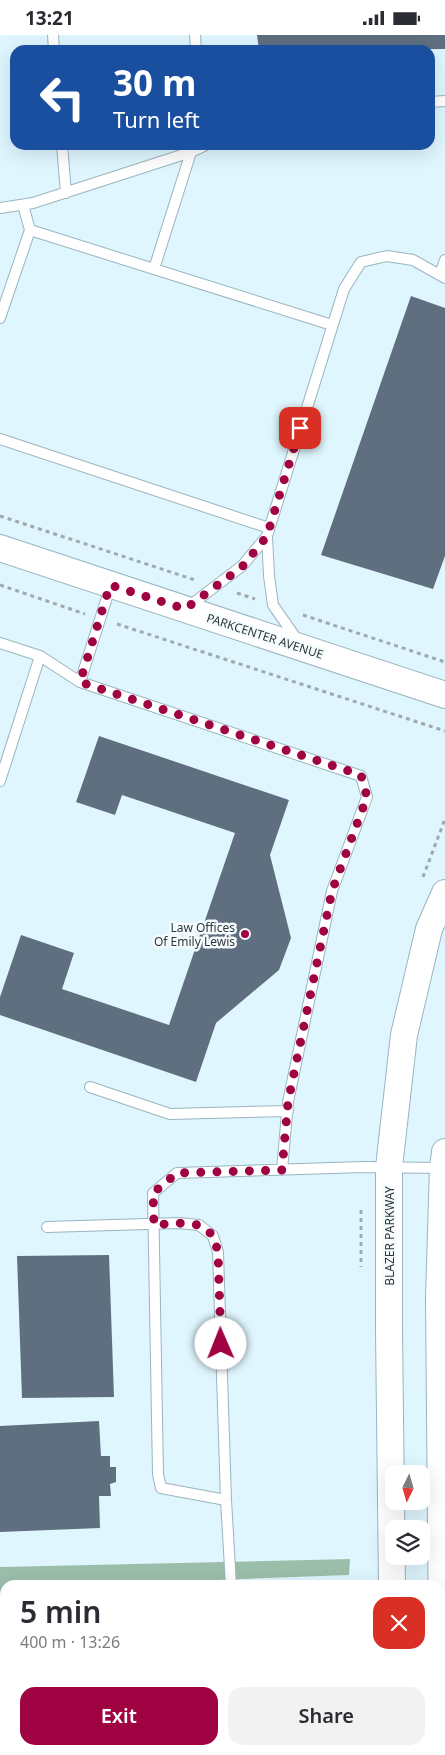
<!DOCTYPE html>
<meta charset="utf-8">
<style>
:root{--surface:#fff;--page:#f2f2f3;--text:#2b2b33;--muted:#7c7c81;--accent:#a00342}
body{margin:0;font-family:"Noto Sans",sans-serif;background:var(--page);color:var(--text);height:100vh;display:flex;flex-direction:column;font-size:19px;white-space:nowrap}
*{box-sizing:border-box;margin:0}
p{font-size:16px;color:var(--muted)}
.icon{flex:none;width:28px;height:28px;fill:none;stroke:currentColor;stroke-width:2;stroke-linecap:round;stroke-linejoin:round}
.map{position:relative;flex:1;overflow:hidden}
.panel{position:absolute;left:0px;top:1545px;width:445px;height:175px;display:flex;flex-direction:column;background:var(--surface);border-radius:15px 15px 0 0;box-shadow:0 5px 20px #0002}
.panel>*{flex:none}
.hud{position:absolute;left:10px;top:10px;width:425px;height:105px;border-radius:15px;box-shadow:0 5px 20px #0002;background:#1a4fa0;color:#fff;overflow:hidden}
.needle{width:32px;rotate:185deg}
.buttons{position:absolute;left:385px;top:1430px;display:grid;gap:10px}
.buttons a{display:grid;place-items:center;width:45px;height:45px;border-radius:10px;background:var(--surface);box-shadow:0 5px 20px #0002;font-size:25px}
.pin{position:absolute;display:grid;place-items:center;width:42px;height:42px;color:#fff;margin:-21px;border-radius:10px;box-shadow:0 2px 8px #0006}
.me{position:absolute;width:55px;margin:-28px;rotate:359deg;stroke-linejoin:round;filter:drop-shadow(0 0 4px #0008)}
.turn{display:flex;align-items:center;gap:18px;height:105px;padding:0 20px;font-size:22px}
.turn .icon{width:65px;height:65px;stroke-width:2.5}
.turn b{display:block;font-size:35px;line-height:42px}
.round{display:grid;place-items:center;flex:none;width:52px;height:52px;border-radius:15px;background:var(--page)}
.overview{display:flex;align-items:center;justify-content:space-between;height:85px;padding:0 20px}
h1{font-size:30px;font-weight:600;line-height:38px}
.action{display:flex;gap:10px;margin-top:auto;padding:10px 20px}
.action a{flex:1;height:58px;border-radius:15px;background:var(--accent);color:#fff;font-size:20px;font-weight:600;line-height:58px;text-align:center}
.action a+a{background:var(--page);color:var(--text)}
.status{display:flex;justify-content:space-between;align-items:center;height:35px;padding:0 25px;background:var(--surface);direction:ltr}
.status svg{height:14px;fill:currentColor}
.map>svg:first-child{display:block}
.built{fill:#dff6fe;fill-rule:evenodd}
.forest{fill:#9bbeab}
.building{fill:#5f6f80}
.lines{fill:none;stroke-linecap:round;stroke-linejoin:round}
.service-casing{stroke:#99b5bf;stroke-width:12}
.tertiary-casing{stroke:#99b5bf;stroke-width:28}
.path{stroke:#a1a9ac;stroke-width:3;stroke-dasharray:4 4;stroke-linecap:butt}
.service{stroke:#fff;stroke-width:10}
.tertiary{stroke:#fff;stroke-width:26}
.route{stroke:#a00342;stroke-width:9;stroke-dasharray:0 16.2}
.poi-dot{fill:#a00342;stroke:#f6fcfe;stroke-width:2}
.labels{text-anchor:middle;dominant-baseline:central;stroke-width:5;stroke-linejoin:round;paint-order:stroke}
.street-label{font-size:12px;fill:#2d383c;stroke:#f6fcfe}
.poi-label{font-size:12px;fill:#2d383c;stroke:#f6fcfe;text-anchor:end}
</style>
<div class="status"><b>13:21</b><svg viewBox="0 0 49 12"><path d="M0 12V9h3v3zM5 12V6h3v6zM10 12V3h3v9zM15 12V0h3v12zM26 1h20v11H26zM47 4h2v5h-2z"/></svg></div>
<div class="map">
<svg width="445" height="1720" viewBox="0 0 445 1720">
<rect width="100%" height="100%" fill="#f6fcfe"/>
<path class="built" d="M0,0H445V1720H91V1715H440V1550H84L348,1540L350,1524L0,1532ZM15,15H430V110H15ZM394,1439H421V1466H394ZM394,1494H421V1521H394Z"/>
<path class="forest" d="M350,1524L349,1540L84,1550H5V1715H91V1720H0V1532Z"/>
<path class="building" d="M257,0H445V14L259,15Z
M411,261L445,273V521L433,554L321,520Z
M99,701L289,765L270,820L291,903L279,935L216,988L196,1047L0,980V962L21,900L74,918L62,954L169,990L235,798L122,760L115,780L76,767Z
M109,1220L114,1362L22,1363L17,1221Z
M99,1386L101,1421H110V1432H116V1447L110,1449L111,1461H99L100,1493L0,1497V1391Z
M143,1715H256L254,1720H145Z"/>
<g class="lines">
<g class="service-casing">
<path id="service" d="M53,0L54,15
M195,0L196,15
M430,67L445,66
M62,110L66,158
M191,117L154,234L332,290
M23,170L30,195L154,234
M0,173L33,168L191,117L206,110
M440,239L445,225
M0,283L30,195
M0,404L269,493
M111,550L80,647L361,741L367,762L332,856L288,1067L282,1135
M188,572L242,531L267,501
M298,606L273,570L269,541L267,501L344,254L361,227L387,221L413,225L445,243
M0,608L40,621L80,647
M0,746L40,621
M90,1052L170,1079L288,1076
M47,1192L179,1188L199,1190L213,1201L218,1217L226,1465L231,1550
M226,1465L161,1453L158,1439L153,1158L177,1138L363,1132L442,1133"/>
</g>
<g class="tertiary-casing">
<path id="tertiary" d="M0,513L445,660
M392,1550L389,1295V1132L404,1000L429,894L445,858
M394,1715V1720
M443,1720L439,1262L443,1133L445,1117"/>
</g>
<path class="path" d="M0,481L195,545
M0,550L85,579
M237,558L255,564
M303,580L445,627
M117,589L445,696
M423,842L445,784
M361,1175V1232"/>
<use href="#service" class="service"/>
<use href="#tertiary" class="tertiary"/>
</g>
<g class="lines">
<path class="route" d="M221,1309L218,1217L213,1200L199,1190L179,1188L154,1190L153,1158L177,1138L282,1135L288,1067L332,856L367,762L361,740L80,647L110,550L185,574L242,532L267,501L300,393"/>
</g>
<circle class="poi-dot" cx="245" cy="899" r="5"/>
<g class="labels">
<g class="street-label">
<text transform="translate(265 601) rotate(18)">PARKCENTER AVENUE</text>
<text transform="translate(389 1201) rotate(-90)">BLAZER PARKWAY</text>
</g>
<g class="poi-label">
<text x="235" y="892">Law Offices<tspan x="235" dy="14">Of Emily Lewis</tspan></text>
</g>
</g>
</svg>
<div class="buttons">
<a><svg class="needle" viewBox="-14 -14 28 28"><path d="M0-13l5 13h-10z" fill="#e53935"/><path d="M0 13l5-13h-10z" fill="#7c7c81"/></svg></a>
<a><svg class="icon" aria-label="layers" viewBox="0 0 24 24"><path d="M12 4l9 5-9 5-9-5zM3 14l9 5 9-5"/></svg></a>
</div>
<div class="pin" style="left:300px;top:393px;background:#d93025"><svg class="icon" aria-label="arrive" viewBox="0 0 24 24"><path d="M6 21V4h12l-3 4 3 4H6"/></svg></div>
<svg class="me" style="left:221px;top:1309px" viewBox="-20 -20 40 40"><circle r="19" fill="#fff"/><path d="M0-13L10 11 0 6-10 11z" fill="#a00342"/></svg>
<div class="hud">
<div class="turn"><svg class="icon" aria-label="left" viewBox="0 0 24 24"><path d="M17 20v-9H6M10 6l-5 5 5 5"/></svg><div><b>30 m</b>Turn left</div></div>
</div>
<section class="panel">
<div class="overview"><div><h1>5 min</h1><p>400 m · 13:26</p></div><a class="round" style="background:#d93025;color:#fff"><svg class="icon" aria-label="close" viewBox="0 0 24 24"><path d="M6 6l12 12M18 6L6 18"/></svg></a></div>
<div class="action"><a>Exit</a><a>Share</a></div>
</section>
</div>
